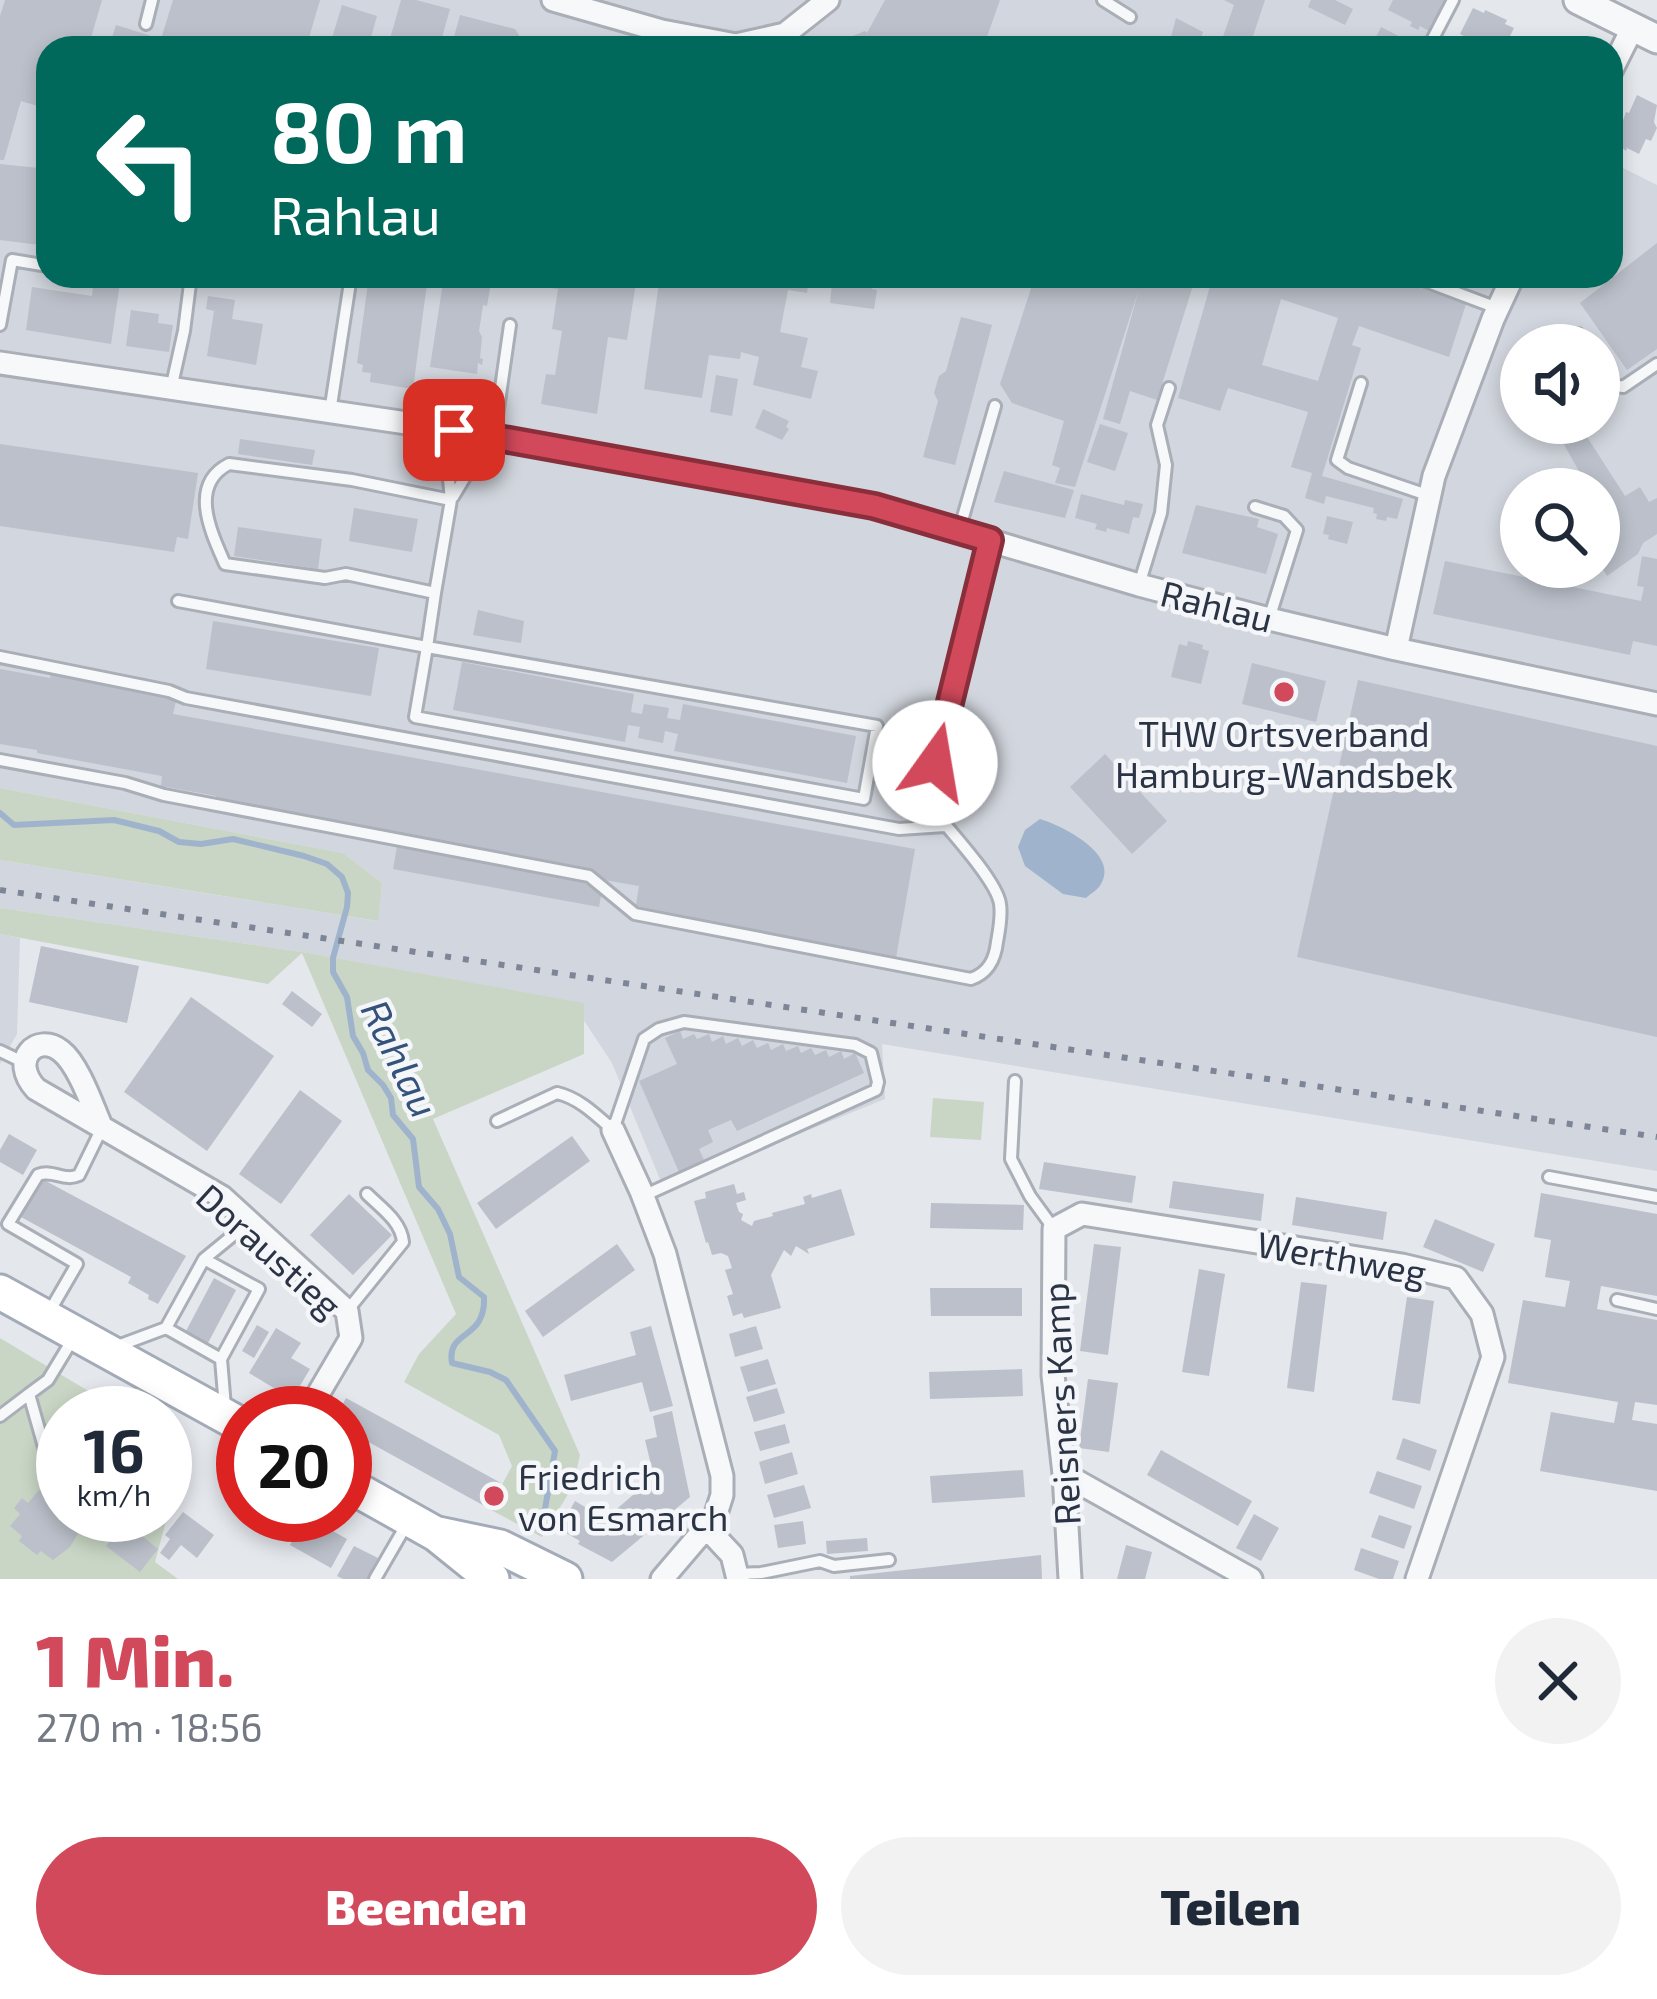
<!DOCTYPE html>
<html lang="de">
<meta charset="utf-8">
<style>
:root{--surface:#fff;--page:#f2f2f3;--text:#1f2937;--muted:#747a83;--accent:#d1495b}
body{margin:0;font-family:"Exo 2",sans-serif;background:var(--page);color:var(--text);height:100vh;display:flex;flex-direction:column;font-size:45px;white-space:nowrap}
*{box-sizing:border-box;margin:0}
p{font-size:39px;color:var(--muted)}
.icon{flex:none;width:66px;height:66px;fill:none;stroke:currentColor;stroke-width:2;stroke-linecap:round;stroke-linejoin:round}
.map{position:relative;height:1579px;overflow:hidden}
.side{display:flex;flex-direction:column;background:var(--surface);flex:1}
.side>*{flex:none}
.banner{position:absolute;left:36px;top:36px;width:1587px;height:252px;border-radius:36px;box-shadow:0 6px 18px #0003;background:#00695c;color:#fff;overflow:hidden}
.controls{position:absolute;left:1500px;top:324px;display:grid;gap:24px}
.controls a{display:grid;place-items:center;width:120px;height:120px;border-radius:50%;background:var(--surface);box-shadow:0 6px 18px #0003;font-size:60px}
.speed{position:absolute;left:36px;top:1386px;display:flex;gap:24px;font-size:60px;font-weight:700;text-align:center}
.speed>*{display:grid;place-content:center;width:156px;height:156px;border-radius:50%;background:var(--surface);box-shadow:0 6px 18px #0003;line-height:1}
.speed small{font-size:30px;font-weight:400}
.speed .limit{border:18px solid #d22;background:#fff;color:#111}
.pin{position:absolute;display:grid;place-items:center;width:102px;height:102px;color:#fff;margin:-51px;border-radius:24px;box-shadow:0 6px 18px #0006}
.me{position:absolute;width:132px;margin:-66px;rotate:13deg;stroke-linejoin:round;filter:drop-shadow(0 0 9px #0008)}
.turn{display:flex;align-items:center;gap:42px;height:252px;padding:0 36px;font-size:54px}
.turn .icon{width:156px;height:156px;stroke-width:2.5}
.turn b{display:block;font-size:84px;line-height:102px}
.round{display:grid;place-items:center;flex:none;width:126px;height:126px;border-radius:63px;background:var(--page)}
.summary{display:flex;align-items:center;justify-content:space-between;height:204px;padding:0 36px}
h1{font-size:72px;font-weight:800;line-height:90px;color:var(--accent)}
.action{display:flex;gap:24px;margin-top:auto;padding:24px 36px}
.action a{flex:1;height:138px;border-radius:72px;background:var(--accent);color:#fff;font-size:48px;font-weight:800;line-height:138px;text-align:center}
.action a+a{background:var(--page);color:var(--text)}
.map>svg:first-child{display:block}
.built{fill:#d2d6de;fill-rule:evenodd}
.green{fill:#c9d6c5}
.water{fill:#9fb4cc}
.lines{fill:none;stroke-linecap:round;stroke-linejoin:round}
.stream{stroke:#9fb4cc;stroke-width:6}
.building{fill:#bbc0ca;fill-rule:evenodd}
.service-casing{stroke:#a9aeb7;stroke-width:16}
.minor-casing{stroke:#a9aeb7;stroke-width:27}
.tertiary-casing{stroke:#a9aeb7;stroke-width:33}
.primary-casing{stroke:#a3abb8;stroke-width:39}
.service{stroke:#f7f8fa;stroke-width:10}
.minor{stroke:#f7f8fa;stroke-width:21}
.tertiary{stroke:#f7f8fa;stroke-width:27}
.primary{stroke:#fff;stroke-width:33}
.rail{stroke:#7d8696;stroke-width:6;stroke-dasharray:6 12;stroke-linecap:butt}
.route-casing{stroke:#882f3b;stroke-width:30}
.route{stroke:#d1495b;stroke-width:21}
.poi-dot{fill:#d1495b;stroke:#f4f6f9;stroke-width:4.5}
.labels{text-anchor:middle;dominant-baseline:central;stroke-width:9;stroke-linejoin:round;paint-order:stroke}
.street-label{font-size:36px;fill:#2b3445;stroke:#f4f6f9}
.poi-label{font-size:36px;fill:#2b3445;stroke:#f4f6f9}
.water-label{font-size:39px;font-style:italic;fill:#34527a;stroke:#f4f6f9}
</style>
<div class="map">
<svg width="1657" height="1579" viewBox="0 0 1657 1579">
<rect width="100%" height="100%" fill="#e4e7ec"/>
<path class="built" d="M0,0H1458L1434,48H48V276H1611V162L1657,185V1171L882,1044L885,1099L664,1189L612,1063L571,1001L302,952L0,908V860L377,921L382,883L343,853L0,788ZM1521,345H1599V423H1521ZM1521,489H1599V567H1521Z
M0,934L20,938L17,1034L0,1064Z"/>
<path class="green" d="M0,788L343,853L382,883L378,921L0,860Z
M0,908L302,952L584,1003V1054L433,1119L580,1455L573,1486L542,1537L489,1509L512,1466L499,1435L404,1382L419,1354L456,1314L302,953L268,984L0,934Z
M933,1098L984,1102L981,1140L930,1137Z
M0,1338L125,1413H63V1515H165V1438L185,1450L155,1562L178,1579H0Z"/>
<path class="water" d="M1040,819C1061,825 1120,854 1101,884C1098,890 1091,893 1086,898L1063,894L1025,866L1018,847L1025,830Z"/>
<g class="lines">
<path class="stream" d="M0,813L14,825L114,820L159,831L179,842L201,844L233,839L304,856L327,864L342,877L348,893L347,907L333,958V972L347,997L353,1036L363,1053L368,1070L383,1085L391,1098L393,1115L413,1139L419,1187L438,1209L450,1234L459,1277L484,1297C486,1341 446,1329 452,1363L490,1372L506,1380L555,1451L541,1532"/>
</g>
<path class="building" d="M5,0H102L88,48H48V109L21,101L4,160H0V16Z
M173,0H320L306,48H109L116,25L161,39Z
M401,0H416L450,9L439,48H329L342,5L377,16L370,41L388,46Z
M885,0H1000L983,48H823L865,31L867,33Z
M1224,0H1265L1249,48H1219L1234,5Z
M1311,0H1335L1353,9L1345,25L1308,7Z
M1393,0H1447L1431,32L1420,26L1418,30L1410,26L1412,22L1388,10Z
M1473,8L1484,13L1485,10L1507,20L1505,24L1514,28L1504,48H1488L1460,34Z
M460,15L515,29L519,35L515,48H451Z
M1176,18L1203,32L1198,48H1168Z
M1381,27L1422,48H1392L1375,39Z
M1637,95L1657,105L1654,122L1657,128L1651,141L1646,139L1639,154L1627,148L1626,151L1615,142L1626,112L1629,113Z
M0,164L48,169V246L0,240Z
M1657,243V349L1627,370L1580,303Z
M94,276H121L111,344L26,330L32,287L92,296Z
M369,276H428L413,389L370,382L371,373L362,372L363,365L357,363Z
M444,276H492L487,306L483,305L479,331L482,337L480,358L483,359L482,365L478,363L477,374L430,367Z
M494,276H637L627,340L608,337L597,414L541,404L546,374L555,375L562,331L552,329L558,289L494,279Z
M660,276H874L872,289L877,290L874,309L830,303L832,283L809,280L807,293L788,290L780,332L808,338L801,367L818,371L811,399L753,385L759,357L741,352L740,359L709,355L702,398L644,389Z
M1035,276H1196L1157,400L1130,391L1120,424L1103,419L1139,289L1075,487L1055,483L1060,468L1052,465L1064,421L1012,403L1000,384Z
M1213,276H1249L1259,279V276H1386L1466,304L1449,357L1359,326L1352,345L1361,348L1322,476L1403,499L1397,519L1387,517L1386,521L1376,519L1377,514L1373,513L1374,508L1326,496L1324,504L1305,498L1312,473L1291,467L1308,412L1228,388L1220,411L1178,398ZM1281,299L1338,318L1318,381L1262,365Z
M208,296L235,300L232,319L263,324L256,365L207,356L214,311L206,309Z
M131,310L159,314L158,323L173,325L169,352L126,346Z
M961,317L992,325L955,465L923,457L938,401L934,393L939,376L946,371Z
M716,375L738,379L732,416L710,412Z
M763,409L789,421L786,427L789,429L782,440L755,428Z
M1552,423H1578L1625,496L1640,487L1649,502L1657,498V534L1643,543L1638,554L1607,576L1599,563V553L1618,541L1599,507V489H1589Z
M1100,424L1128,433L1115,471L1087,462Z
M240,439L315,450L312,465L238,454Z
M0,444L198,473L188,539L177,537L174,552L0,526Z
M1004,471L1074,490L1065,518L994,502Z
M1081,494L1124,505L1125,500L1143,504L1139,518L1133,517L1129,534L1107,528L1106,532L1095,529L1097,524L1075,518Z
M1196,505L1259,519L1257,527L1278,534L1266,574L1182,553Z
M354,508L418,519L412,552L349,541Z
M1327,516L1353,522L1347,544L1328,539L1329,535L1323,534Z
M238,527L322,539L318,569L234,556Z
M1642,556L1657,559V646L1633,641L1630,655L1433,614L1445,561L1641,601L1644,587L1637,586Z
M478,610L524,621L521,643L473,635Z
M213,621L379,648L371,696L206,669Z
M1188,641L1203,645L1202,649L1209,651L1201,684L1171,677L1179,644L1187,646Z
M462,662L634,694L631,712L642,714L644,704L669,708L667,718L680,720L683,704L856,736L847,783L674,751L678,734L665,731L663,743L638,738L640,727L628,725L625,742L453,710Z
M1252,663L1326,681L1316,722L1242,704Z
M0,669L50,678L51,674L177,697L173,714L915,849L896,958L635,911L639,886L604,880L599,907L393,869L398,841L214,808L216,796L161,786L162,776L37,753V750L0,744Z
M1358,680L1657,746V1037L1297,957Z
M1105,754L1167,821L1132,854L1070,787Z
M41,946L139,966L127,1023L29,1002Z
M292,991L322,1014L312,1027L282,1004Z
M191,997L274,1056L207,1151L124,1092Z
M680,1031L683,1039L694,1034L697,1039L709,1034L712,1042L723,1036L726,1044L738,1038L742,1046L753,1040L757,1048L768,1043L771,1050L783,1044L786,1051L798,1046L801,1053L811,1048L815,1055L826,1050L829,1057L841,1051L844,1059L855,1053L864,1073L737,1131L731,1120L708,1130L713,1142L699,1149L704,1160L679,1172L639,1081L677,1064L665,1038Z
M300,1090L342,1121L281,1204L239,1174Z
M9,1134L37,1150L23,1175L0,1162V1150Z
M572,1136L590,1161L496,1229L477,1203Z
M1044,1162L1136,1176L1132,1203L1039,1189Z
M42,1179L186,1256L158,1304L148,1299L149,1295L128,1283L131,1277L21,1217Z
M1173,1181L1264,1194L1261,1221L1169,1208Z
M734,1184L737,1194L744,1192L746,1200L736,1203L739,1212L743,1214L741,1220L752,1226L754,1221L773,1216L772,1213L805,1204L803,1197L811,1194L812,1198L841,1189L855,1235L807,1249L809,1254L796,1246L791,1256L784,1250L771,1275L781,1308L744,1318L742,1313L733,1316L727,1296L733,1294L725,1270L732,1268L728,1256L721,1253L712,1255L708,1242L706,1243L694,1201L706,1198L705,1192Z
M1541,1193L1657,1214V1296L1601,1286L1597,1309L1657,1320V1405L1635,1402L1632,1420L1657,1424V1491L1540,1471L1551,1412L1614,1423L1618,1402L1508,1383L1523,1300L1565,1307L1570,1281L1545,1277L1551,1240L1534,1237Z
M349,1194L392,1235L353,1275L310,1235Z
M1296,1197L1387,1212L1383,1240L1292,1225Z
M931,1203L1024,1205L1023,1230L930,1228Z
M1435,1219L1495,1244L1483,1272L1423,1247Z
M617,1244L635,1270L543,1337L525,1311Z
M1094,1244L1121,1247L1108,1355L1080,1351Z
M1199,1269L1225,1274L1209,1376L1182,1372Z
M214,1278L236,1290L208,1343L186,1331Z
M1301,1282L1327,1285L1314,1392L1287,1388Z
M930,1288H1022V1316H931Z
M1407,1297L1434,1301L1420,1404L1392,1400Z
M257,1325L269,1332L254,1358L242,1351Z
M651,1326L673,1406L650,1412L642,1382L571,1401L564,1375L636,1355L630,1332Z
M756,1326L763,1349L735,1357L729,1334Z
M276,1328L301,1343L291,1358L310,1369L292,1399L249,1373Z
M768,1359L776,1384L748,1392L740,1367Z
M1022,1369L1023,1396L930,1399L929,1372Z
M1088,1379L1118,1383L1109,1452L1079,1448Z
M777,1388L785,1413L754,1422L746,1397Z
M346,1398L501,1483L488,1508L345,1429V1413H338Z
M672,1411L690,1497L612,1562L578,1544L580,1541L559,1529L575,1501L605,1519L654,1477L645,1440L657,1437L653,1416Z
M785,1424L790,1443L760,1451L754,1432Z
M1403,1438L1437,1450L1430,1471L1396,1459Z
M1161,1450L1252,1501L1238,1526L1147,1475Z
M792,1452L798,1474L765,1484L759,1462Z
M1023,1470L1025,1497L932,1503L930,1476Z
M1377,1471L1422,1486L1414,1509L1369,1493Z
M804,1485L811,1508L774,1518L767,1495Z
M39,1490L52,1500L54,1497L63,1504V1515H70L69,1517L82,1527L70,1547L53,1560L41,1551L37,1555L19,1541L22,1536L10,1526L20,1514L14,1508L22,1498L28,1503Z
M183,1512L214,1535L197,1558L181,1545L169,1560L160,1553L170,1539L165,1535Z
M1254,1514L1279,1528L1261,1561L1236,1548Z
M1379,1515L1412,1526L1404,1549L1371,1537Z
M306,1516L347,1539L331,1568L290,1545Z
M803,1521L806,1544L778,1548L774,1525Z
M125,1522L158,1549L140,1572L106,1546Z
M867,1538L868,1551L827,1554L826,1541Z
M1126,1545L1152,1552L1145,1579H1117Z
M354,1546L378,1558L367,1579H343L337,1576Z
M1361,1548L1399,1561L1393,1579H1379L1354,1570Z
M1041,1555L1042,1579H850V1576Z"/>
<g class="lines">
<g class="service-casing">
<path id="service" d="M1103,0L1130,17
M146,24L152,0
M1428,48L1453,0
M1412,276L1497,308
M0,325L12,260L48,266
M1578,334L1586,345
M1599,365L1613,385L1623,387L1657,364
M1361,383L1337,460L1348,468L1430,496
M171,389L184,331L191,276
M330,412L351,276
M494,437L510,325
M453,497L468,472L475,434
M451,500L352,480L229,464C188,485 211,532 225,564L325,578L346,574L435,593L451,500L448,469L454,430
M1255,507L1284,516L1297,530L1269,619
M959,531L995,406
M1139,585L1161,513L1166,465L1157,425L1169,388
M178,601L427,647L415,717L864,799L877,726L427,647L435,593
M0,657L169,691L186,698L899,829L945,826
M0,760L125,783L164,795L589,876L635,914L971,979C988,973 995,960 997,942C999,931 1002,916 1000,904C997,880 943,823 926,802L989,542
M0,1051L23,1062
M1015,1081L1011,1159L1030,1196L1054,1229
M497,1121L557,1093C579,1098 596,1115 613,1130L644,1039L659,1029L684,1022L855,1045L871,1053L878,1082L876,1090L643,1196
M1549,1177L1657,1197
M204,1259L248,1223
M1617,1300L1657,1309
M347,1311L403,1242C401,1221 381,1208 367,1194
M48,1314L77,1264L8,1224L38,1175C53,1169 64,1182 79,1175L102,1128
M166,1328L221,1359
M115,1347L166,1328L204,1259L259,1289L221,1359L225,1407
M0,1416L29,1394
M63,1479L50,1468L29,1394L48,1380L74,1337
M106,1515L110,1518
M737,1574L761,1573L820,1561L834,1566L889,1560
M375,1579L408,1522"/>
</g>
<g class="minor-casing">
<path id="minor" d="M553,0L662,31L736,45L785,34L828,0
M1611,71L1633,27
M0,363L454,430L874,506L1139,585L1269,619L1396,649L1657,704
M1396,649L1434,476L1493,319L1513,276
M102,1128C93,1108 79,1065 61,1051C37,1032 9,1060 36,1089L222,1197L347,1311L351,1338L307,1413
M613,1130L641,1191L665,1254L722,1476V1495L715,1517L662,1579
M1064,1474L1251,1579
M706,1527L732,1555L738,1579
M1070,1579L1064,1474L1053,1375L1054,1229L1082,1214L1402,1265L1456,1278L1482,1314L1493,1357L1417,1579"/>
</g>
<g class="tertiary-casing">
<path id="tertiary" d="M1578,0L1657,39"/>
</g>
<g class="primary-casing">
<path id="primary" d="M0,1292L243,1426
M345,1483L436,1534L492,1579
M438,1534L500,1547L565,1579"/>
</g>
<use href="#service" class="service"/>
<use href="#minor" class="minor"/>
<use href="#tertiary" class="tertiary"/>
<use href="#primary" class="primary"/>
<path class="rail" d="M0,890L1657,1137"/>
</g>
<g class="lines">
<g class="route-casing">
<path id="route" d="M454,430L874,506L990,540L935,763"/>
</g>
<use href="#route" class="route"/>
</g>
<g class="poi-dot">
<circle cx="1284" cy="692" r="12"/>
<circle cx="494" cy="1496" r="12"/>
</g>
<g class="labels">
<g class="street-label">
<text transform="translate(1217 605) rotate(14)">Rahlau</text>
<text transform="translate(270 1250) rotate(42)">Doraustieg</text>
<text transform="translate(1342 1257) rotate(10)">Werthweg</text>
<text transform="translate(1060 1404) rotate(-93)">Reisners Kamp</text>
</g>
<g class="poi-label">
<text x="1284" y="732">THW Ortsverband<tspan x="1284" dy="41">Hamburg-Wandsbek</tspan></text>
<text x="518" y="1475" text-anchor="start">Friedrich<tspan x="518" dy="41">von Esmarch</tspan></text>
</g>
<g class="water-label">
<text transform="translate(401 1058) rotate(64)">Rahlau</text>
</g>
</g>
</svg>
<div class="controls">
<a><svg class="icon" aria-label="sound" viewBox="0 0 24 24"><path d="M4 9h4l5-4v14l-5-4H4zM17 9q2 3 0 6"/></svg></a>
<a><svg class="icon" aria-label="search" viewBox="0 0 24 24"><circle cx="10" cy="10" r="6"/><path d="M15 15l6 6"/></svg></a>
</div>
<div class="speed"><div>16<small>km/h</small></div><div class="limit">20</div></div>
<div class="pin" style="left:454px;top:430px;background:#d93025"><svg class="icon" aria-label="arrive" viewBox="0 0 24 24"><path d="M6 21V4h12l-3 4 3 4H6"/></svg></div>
<svg class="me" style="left:935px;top:763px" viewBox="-20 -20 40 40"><circle r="19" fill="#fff"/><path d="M0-13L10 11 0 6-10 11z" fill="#d1495b"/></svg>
<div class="banner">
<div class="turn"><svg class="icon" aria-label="left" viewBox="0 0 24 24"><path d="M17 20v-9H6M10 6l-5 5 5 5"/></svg><div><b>80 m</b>Rahlau</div></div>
</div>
</div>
<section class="side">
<div class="summary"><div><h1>1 Min.</h1><p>270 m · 18:56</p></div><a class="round"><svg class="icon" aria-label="close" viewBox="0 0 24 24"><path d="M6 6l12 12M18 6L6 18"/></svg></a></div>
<div class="action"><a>Beenden</a><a>Teilen</a></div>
</section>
